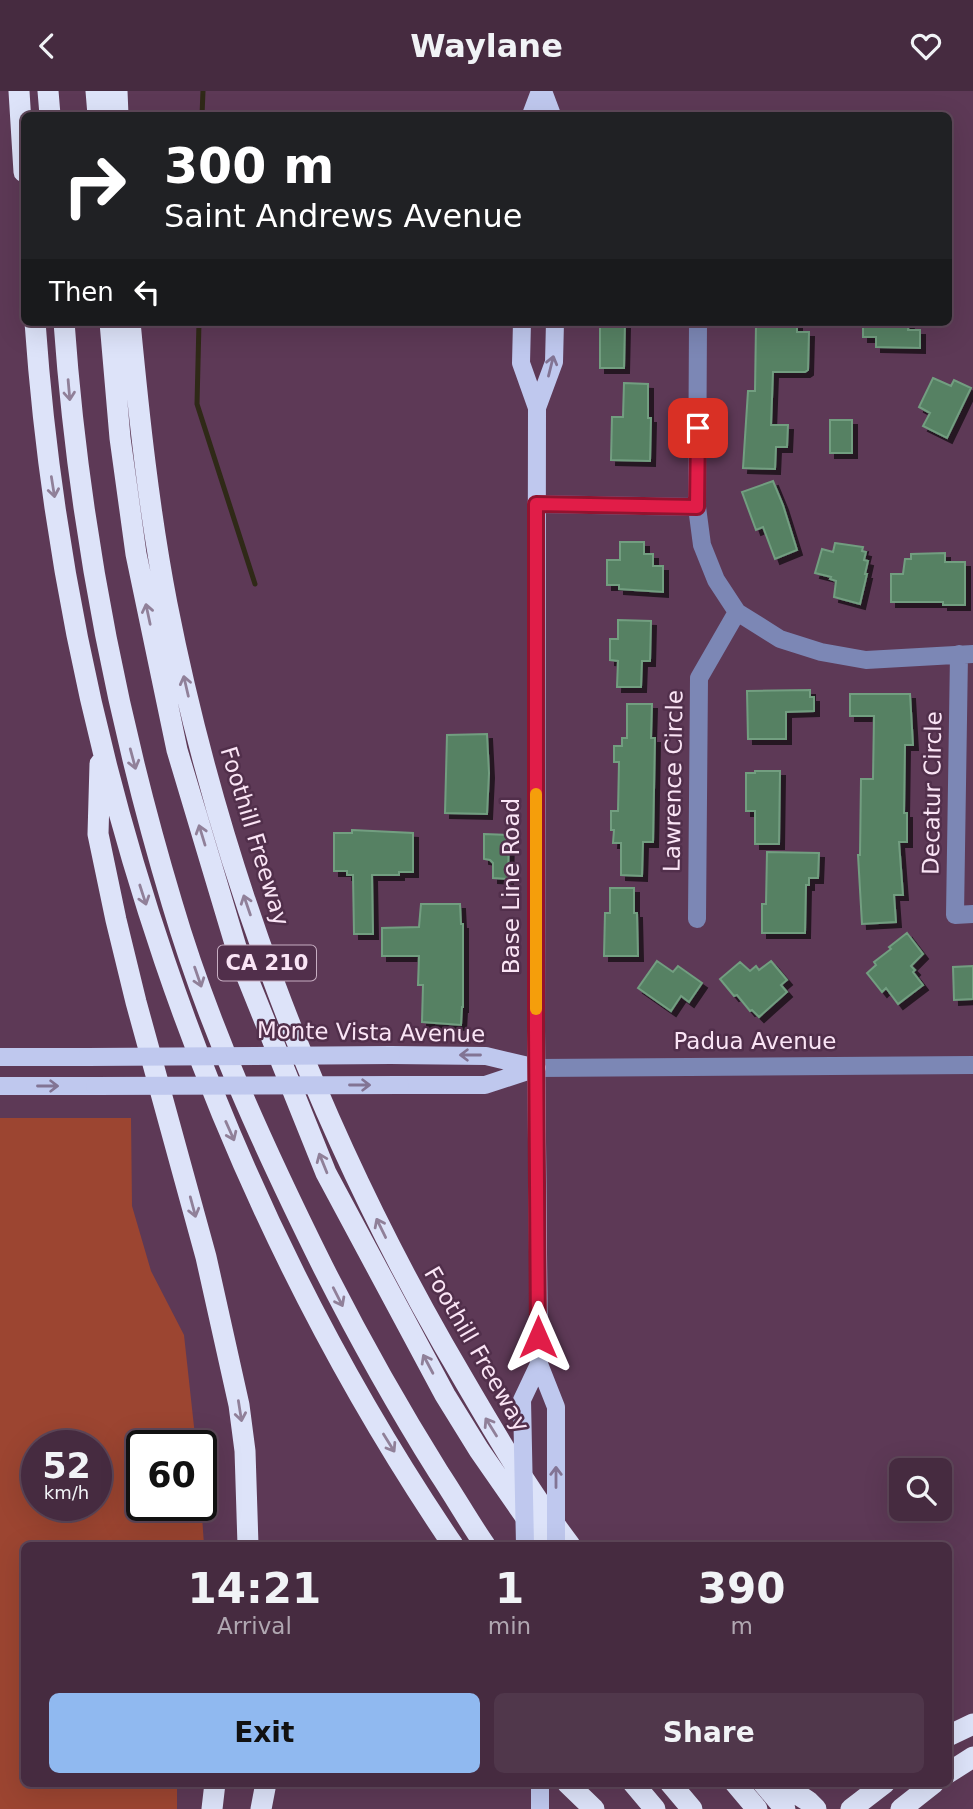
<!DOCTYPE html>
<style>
:root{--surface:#462b40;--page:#50374b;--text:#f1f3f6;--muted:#b0a7b1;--line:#5e4759;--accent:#90b9f0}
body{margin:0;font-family:"DejaVu Sans",sans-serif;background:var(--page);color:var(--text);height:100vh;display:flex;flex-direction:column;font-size:26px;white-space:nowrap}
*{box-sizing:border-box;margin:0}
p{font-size:23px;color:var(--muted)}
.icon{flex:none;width:38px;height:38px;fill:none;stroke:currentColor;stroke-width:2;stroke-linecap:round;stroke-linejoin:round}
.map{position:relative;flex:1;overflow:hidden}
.panel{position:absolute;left:21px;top:1451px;width:931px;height:245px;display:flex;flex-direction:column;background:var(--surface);border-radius:10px;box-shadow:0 7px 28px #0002,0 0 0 2px var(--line)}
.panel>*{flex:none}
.hud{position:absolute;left:21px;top:21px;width:931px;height:214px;border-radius:10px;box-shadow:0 7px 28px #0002,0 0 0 2px var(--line);background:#202124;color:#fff;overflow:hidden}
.controls{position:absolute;left:889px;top:1367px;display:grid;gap:14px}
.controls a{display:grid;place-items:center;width:63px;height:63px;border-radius:10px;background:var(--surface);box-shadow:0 7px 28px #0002,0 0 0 2px var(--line);font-size:35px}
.speed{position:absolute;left:21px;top:1339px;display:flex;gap:14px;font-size:35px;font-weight:700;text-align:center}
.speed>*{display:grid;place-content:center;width:91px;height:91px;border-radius:50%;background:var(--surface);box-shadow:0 7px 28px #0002,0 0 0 2px var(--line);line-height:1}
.speed small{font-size:18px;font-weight:400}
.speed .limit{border:4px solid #111;border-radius:10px;background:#fff;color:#111}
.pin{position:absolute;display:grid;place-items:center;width:60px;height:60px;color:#fff;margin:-30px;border-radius:14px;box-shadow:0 4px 10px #0006}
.me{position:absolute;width:77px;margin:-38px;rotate:0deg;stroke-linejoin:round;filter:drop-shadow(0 0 5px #0008)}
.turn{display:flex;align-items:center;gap:24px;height:147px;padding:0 28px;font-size:32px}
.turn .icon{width:91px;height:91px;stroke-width:2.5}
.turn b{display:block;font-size:49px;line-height:60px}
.then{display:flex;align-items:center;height:66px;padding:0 28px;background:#0003;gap:14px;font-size:26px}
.eta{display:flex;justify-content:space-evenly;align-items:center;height:119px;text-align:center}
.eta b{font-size:42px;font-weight:700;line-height:49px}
.action{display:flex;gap:14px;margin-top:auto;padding:14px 28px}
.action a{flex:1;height:80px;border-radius:10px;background:var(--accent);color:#111;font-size:28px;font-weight:700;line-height:80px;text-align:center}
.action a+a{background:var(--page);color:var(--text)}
header{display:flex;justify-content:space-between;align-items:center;height:91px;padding:0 28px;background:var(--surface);font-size:32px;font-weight:700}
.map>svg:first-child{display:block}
.green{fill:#9c4531;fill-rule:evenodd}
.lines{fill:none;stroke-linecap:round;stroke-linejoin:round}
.stream{stroke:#2f2917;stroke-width:5}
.building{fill:#568164;stroke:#729e80;stroke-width:2;filter:url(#shadow)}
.minor{stroke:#7c87b5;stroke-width:18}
.major{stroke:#bfc8ee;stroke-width:18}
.highway{stroke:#dde3f9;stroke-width:21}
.major-bridge{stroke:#bfc8ee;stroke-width:18}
.oneway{stroke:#827494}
.oneway2{stroke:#908099}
.route-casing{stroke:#92132f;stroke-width:18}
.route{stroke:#e11d48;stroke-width:12}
.slow{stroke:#f59e0b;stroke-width:12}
.labels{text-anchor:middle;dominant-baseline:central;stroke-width:5;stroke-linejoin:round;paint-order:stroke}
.shield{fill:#512f4b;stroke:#c7aec2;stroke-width:2}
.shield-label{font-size:21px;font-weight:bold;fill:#fae4f5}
.street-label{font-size:23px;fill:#fae4f5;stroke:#512f4b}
</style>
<header><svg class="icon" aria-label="back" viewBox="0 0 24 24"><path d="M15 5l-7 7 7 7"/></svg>Waylane<svg class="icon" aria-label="heart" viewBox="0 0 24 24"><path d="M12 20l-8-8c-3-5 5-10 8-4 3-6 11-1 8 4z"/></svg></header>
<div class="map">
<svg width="973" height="1718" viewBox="0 0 973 1718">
<defs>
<filter id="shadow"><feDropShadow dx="5" dy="5" stdDeviation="0" flood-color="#0009"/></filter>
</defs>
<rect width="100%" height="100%" fill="#5d3956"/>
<path class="green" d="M0,1027H131L132,1115L151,1180L184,1244L196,1354H142V1414H201V1410L204,1454H24V1692H177V1718H0ZM37,1354H96V1414H37Z"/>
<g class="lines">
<path class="stream" d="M202,24L203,0
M199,231L197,313L255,493"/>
</g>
<path class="building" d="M600,231H625L624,277H600Z
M767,231H789V233H797V241H809L808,279L805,281H773L771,334H788L787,356H776L775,378L743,377L748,300H755L756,234H767Z
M863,231H909L908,239H920V257L876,256V246H863Z
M933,287L951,295L954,289L971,297L947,347L923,335L930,322L919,316Z
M624,292L648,293V327H651L650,370L611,369L612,326H623Z
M830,329H852V362H830Z
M773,390L783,414L797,459L775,468L763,436L756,439L742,401Z
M620,451H644V463H653V475H663V501L619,498V494H607V469H620Z
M835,452L863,456L862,460L866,461L864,469L868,470L865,483H867L860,513L834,506L836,490L830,488L831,486L815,482L822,458L833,461Z
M945,462V471H965V514H943V511H891V483H903L905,468H911V463Z
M618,529L651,530L650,570H642L641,596H617L618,570L610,569V548H618Z
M810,599V606H814V620L786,621V648H748L747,600Z
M850,603H910L913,654H905L904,722H907V751H899L903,804H894L896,831L862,833L858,764H860L861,688H873L874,625H850Z
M627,613H652L651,647H655L653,751H643L642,785L621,784V752H613L614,739H611V720H618L619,671H614V655H622V647H627Z
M487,643L489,682L487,723L445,722L447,644Z
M755,680H780L779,753H755V720H746V682H755Z
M352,739L413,742V781H399V784H372L373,843H354L353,784H347V780H334V742H352Z
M484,743L509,744L508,788L493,787V772L490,769L484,768Z
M767,761L819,762L818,787H809V794H806L805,842H762V813H766Z
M610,797H634V822H637L638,865H604L605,822H610Z
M421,813H460L461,833H463V916H462L461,934L422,931L423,894H418L419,865H382V837L419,836Z
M907,842L923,863L911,875L915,879L913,881L923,894L898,913L886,897L882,901L867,882L876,874L874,871L891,858L889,856Z
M657,870L673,881L678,875L702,892L689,911L681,905L671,920L638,897Z
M771,870L787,889L781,894L787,901L759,926L752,919L750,920L737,904L734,905L720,888L740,871L750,880L756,875L759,879Z
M973,875V908L954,909L953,876Z"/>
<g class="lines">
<path class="minor" d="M698,231L697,416L702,454L716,489L737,521L780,548L821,561L866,569L973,563
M536,413L697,416
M959,563L955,824L973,823
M697,828L699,587L737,521
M537,977L973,974"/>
<path class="major" d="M543,0L552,24
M531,24L540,0
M522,231L521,272L537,317L536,939L539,1273
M537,317L554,271L555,231
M391,964L486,965L537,977
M0,966H87
M400,994H485L537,977
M0,995H95
M540,1718V1692"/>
<path class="highway" d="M19,0L24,81
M48,0L50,24
M96,0L98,24
M117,0L118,24
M35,231C65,660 211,1097 453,1454
M64,231C78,428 115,622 172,812C209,938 265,1059 323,1176C359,1247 397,1315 439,1382C455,1406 469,1431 485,1454
M110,231L120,347L136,463L177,659L239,866L326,1082L445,1304L479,1359L545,1454
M130,231C139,325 149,420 167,513C218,772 312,1023 443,1253C483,1322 522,1391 570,1454
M100,673L98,743L116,829L136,911L206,1166L239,1314L245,1360L248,1454
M948,1645L973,1633
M948,1682L973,1666
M567,1692L594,1718
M633,1692L655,1718
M670,1692L692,1718
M735,1692L757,1718
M763,1692L785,1718
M780,1692L808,1710L816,1718
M212,1718L215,1692
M261,1718L266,1692
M851,1718L885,1692
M901,1718L934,1692"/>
<path class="major-bridge" d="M87,966L391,964
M95,995L400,994
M539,1273L556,1316V1454
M525,1454L522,1309L539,1273"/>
</g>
<defs><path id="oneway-shaft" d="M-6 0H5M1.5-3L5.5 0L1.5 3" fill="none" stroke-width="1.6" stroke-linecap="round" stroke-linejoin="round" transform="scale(1.75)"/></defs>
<g class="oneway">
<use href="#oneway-shaft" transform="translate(551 275) rotate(-76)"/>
<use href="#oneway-shaft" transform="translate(470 964) rotate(-180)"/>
<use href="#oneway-shaft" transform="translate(360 994)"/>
<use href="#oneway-shaft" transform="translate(48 995)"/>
<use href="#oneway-shaft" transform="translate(556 1386) rotate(-90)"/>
</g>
<g class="oneway2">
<use href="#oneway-shaft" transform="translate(69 299) rotate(85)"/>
<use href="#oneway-shaft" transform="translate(53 396) rotate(81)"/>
<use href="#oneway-shaft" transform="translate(148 523) rotate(-102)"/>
<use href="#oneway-shaft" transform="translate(186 595) rotate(-103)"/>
<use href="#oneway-shaft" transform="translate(133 668) rotate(75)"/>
<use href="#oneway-shaft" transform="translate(202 744) rotate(-107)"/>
<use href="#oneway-shaft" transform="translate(143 804) rotate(72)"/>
<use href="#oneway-shaft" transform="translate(247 814) rotate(-109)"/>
<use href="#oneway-shaft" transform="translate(198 886) rotate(71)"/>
<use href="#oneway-shaft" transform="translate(230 1040) rotate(66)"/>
<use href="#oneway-shaft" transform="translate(323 1072) rotate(-112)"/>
<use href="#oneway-shaft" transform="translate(193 1116) rotate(75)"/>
<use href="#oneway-shaft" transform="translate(381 1137) rotate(-116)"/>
<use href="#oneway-shaft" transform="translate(338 1206) rotate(63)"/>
<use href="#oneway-shaft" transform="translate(428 1273) rotate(-118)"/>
<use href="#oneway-shaft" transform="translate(240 1320) rotate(81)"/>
<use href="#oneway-shaft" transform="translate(491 1336) rotate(-122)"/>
<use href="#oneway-shaft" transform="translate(389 1352) rotate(58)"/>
</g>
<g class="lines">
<g class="route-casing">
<path id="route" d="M538,1246L536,939V413L697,416L698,337"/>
</g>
<use href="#route" class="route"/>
<path class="slow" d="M536,918V703"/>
</g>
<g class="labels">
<rect class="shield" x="218" y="854.5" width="98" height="35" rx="5"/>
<g class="shield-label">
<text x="267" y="872">CA 210</text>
</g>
<g class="street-label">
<text transform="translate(673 690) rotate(-89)">Lawrence Circle</text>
<text transform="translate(932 702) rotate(-89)">Decatur Circle</text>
<text transform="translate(255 745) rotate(73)">Foothill Freeway</text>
<text transform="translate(511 795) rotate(-90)">Base Line Road</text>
<text transform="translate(371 941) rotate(1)">Monte Vista Avenue</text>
<text x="755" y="950">Padua Avenue</text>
<text transform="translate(477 1258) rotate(60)">Foothill Freeway</text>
</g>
</g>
</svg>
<div class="controls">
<a><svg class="icon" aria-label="search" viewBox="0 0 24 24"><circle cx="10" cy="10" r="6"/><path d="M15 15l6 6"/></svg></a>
</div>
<div class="speed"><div>52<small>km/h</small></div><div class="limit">60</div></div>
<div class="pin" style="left:698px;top:337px;background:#d93025"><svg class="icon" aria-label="arrive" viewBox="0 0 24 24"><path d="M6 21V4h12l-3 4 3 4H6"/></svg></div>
<svg class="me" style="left:538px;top:1246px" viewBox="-20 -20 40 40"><path d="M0-17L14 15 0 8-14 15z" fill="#e11d48" stroke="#fff" stroke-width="4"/></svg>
<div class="hud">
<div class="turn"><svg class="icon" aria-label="right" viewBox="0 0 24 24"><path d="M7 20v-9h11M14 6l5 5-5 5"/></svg><div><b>300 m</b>Saint Andrews Avenue</div></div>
<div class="then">Then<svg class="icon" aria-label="left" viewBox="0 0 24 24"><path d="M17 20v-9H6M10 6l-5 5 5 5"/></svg></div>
</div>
<section class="panel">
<div class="eta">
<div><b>14:21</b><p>Arrival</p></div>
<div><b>1</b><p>min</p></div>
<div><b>390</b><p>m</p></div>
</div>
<div class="action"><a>Exit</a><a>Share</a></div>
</section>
</div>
